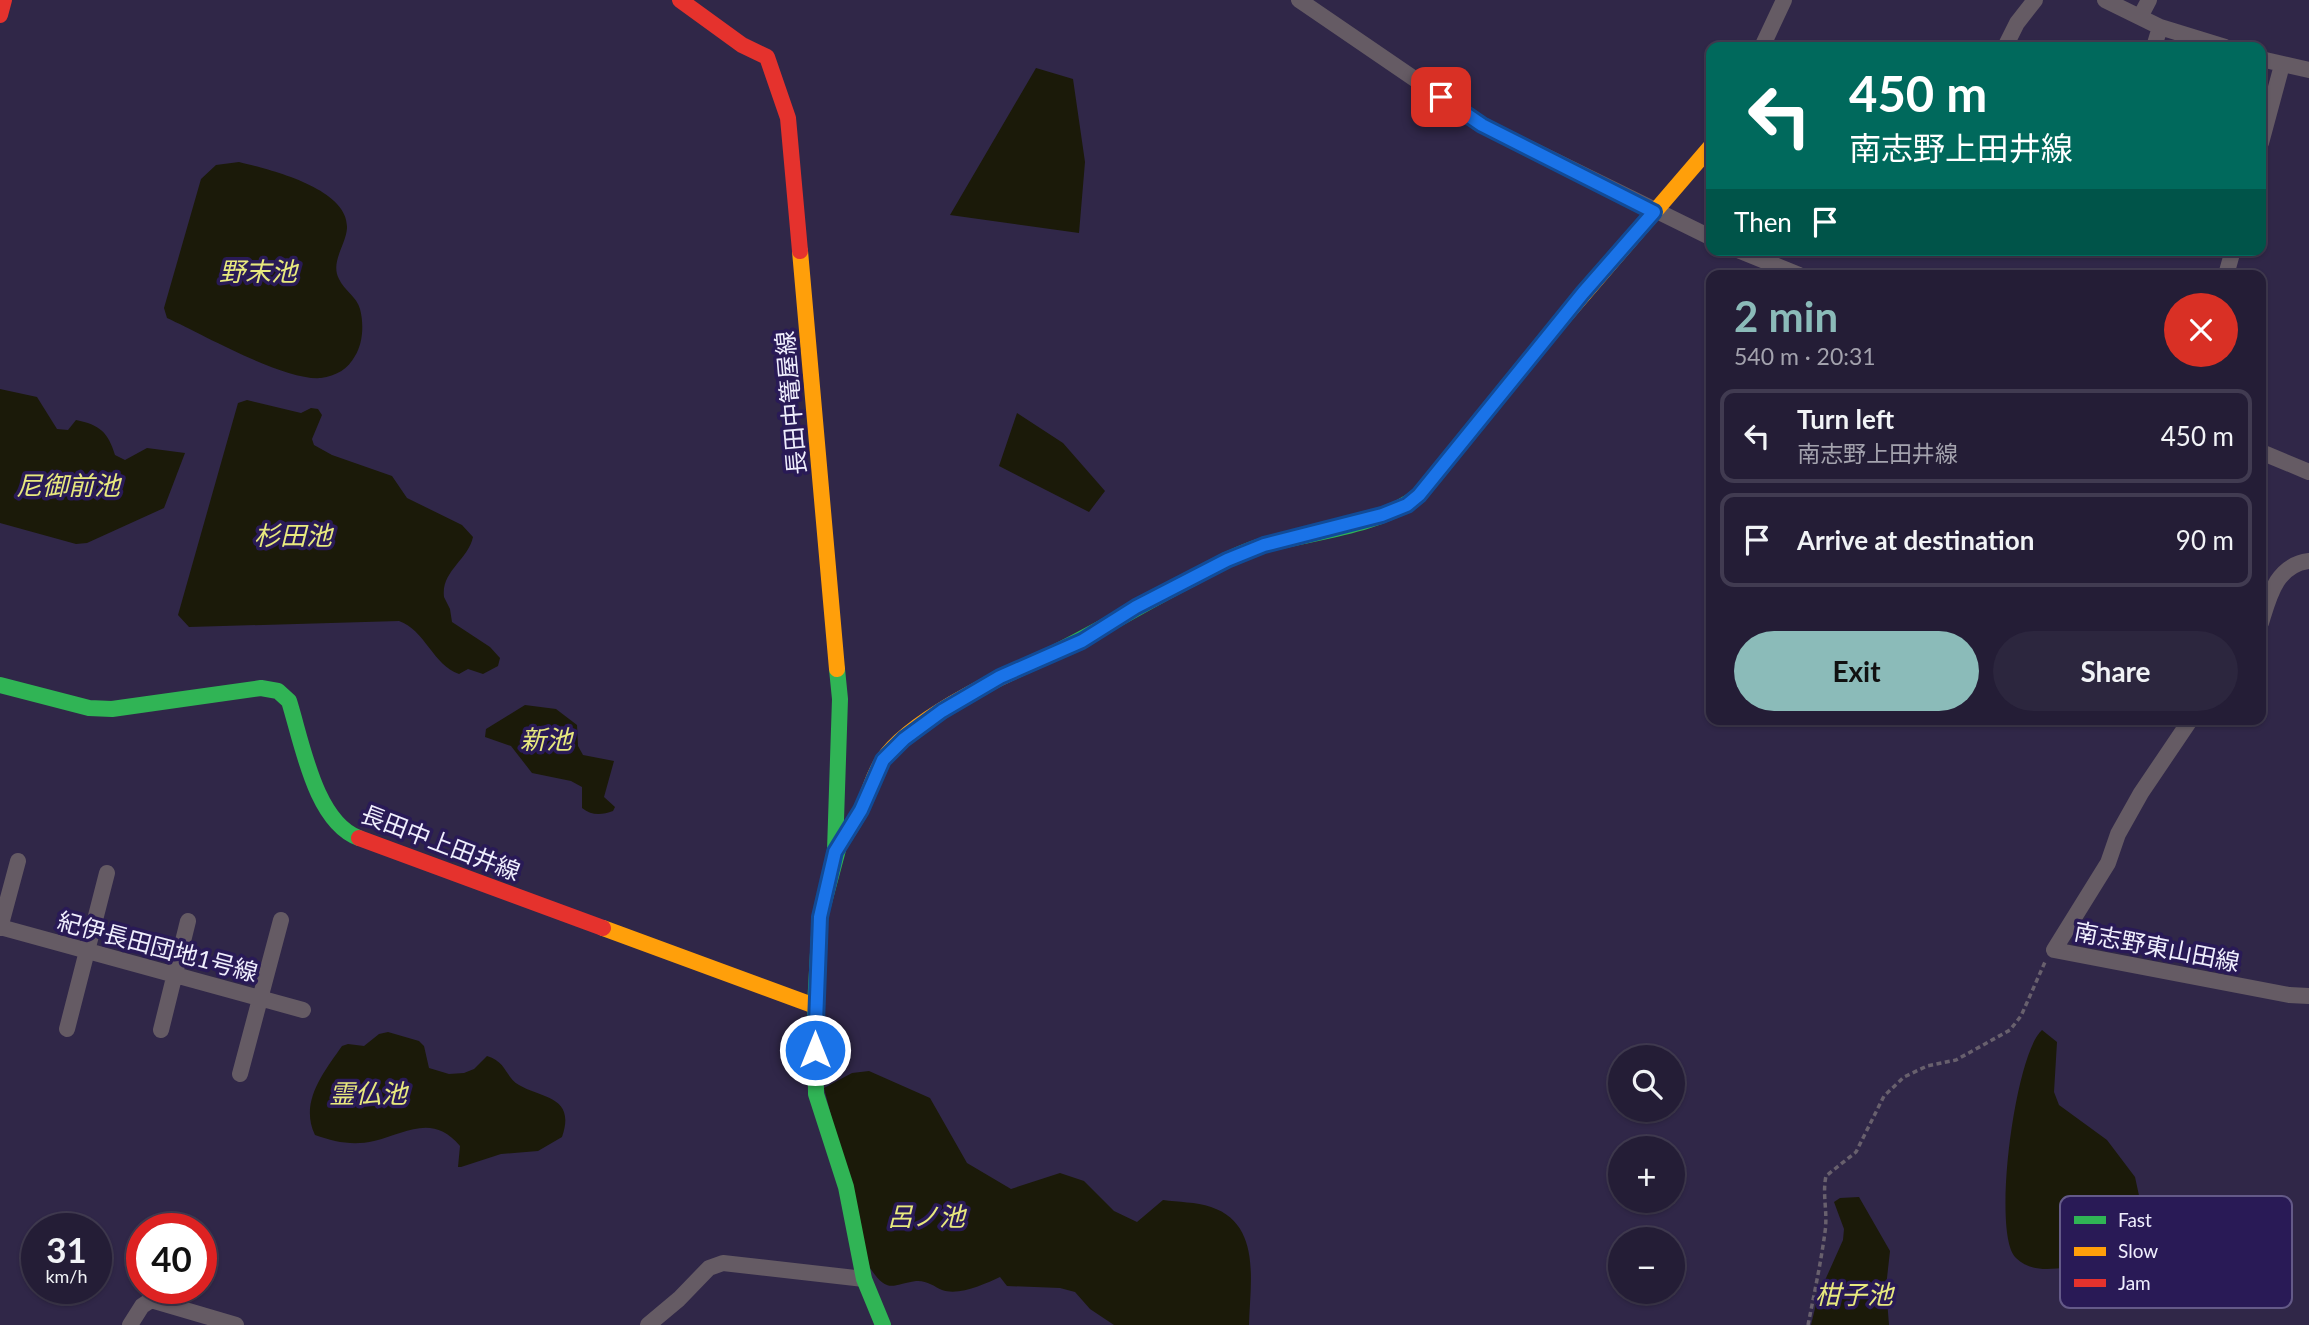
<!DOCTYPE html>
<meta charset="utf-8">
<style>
:root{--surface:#241d36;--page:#2c263e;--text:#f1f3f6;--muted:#a3a2ad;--line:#413b51;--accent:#8bbbb9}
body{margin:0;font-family:Lato,"Noto Sans JP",sans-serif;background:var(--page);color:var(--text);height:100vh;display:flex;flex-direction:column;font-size:26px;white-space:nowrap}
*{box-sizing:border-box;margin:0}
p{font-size:23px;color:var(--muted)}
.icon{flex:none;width:38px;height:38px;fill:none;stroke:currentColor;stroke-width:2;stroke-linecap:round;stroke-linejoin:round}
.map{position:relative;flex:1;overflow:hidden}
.panel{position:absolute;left:1706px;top:270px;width:560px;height:455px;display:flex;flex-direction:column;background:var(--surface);border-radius:14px;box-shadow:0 2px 5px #0004,0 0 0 2px var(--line)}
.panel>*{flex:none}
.guide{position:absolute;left:1706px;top:42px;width:560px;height:214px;border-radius:14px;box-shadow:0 2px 5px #0004,0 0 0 2px var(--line);background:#00695c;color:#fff;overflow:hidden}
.buttons{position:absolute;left:1608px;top:1045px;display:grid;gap:14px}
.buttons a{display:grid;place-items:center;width:77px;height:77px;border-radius:50%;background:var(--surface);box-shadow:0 2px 5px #0004,0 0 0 2px var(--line);font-size:35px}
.speed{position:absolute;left:21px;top:1213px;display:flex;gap:14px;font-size:35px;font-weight:700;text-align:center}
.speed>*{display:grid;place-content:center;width:91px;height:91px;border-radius:50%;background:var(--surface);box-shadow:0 2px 5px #0004,0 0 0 2px var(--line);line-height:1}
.speed small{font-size:18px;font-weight:400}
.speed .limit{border:10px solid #d22;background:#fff;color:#111}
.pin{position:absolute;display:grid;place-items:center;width:60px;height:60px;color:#fff;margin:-30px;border-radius:14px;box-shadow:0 4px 10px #0006}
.me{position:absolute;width:77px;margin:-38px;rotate:0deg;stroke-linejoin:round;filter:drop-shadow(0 0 5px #0008)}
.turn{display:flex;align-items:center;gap:24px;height:147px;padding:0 28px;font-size:32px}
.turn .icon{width:91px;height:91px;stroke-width:2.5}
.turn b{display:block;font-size:49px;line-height:60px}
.then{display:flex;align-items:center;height:66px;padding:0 28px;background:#0003;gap:14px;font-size:26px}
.round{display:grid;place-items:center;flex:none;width:74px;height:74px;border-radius:37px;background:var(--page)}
.headline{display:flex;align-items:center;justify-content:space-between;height:119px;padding:0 28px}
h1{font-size:42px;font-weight:700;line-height:52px;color:var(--accent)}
.button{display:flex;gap:14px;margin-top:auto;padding:14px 28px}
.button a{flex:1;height:80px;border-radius:42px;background:var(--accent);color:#111;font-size:28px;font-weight:700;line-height:80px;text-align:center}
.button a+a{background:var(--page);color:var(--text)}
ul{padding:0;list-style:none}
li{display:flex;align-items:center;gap:21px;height:94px;margin:0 14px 10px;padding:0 14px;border:4px solid var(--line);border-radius:14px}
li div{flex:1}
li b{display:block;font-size:26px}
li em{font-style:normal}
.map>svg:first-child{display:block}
.water{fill:#1b1a09}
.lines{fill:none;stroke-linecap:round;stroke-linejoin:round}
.path{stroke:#68606d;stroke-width:3.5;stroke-dasharray:5 3.5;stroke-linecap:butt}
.street{stroke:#655b64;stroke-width:16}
.fast{stroke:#30b455;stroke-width:16}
.slow{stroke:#ff9f0a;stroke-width:16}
.jam{stroke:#e5322d;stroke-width:16}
.route-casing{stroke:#114b97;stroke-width:18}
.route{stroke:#1a73e8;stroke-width:12}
.labels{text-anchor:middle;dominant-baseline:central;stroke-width:7;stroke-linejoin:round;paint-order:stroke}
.street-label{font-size:24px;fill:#efeefd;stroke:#291a56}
.water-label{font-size:26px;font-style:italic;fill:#e8e97e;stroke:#291a56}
.key{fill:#291a56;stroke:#645a88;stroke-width:2}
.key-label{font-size:19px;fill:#efeefd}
</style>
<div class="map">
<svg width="2309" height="1325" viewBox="0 0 2309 1325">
<rect width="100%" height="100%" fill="#302748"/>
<path class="water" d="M1036,68L1073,79L1085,162L1079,233L950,215Z
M239,162C268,169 349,188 347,228C346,245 330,262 339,279C344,290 357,297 360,309C364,324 363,343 355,356C348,369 336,376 321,378C284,381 202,334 167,318L164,308L201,179L216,165Z
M0,389L37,397L57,429L68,430L76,420C100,425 108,432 115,455L125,460L147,448L185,453L164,508L87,543L76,544L0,523Z
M247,400L301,413L311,408L318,409L322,415L312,439L314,445L332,455L392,476L407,498L462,525L473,537C468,560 441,571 444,597L450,609L452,622L490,647L500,658L498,666L483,674L468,669L459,674C433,665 425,630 399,621L189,627L178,615L238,403Z
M1017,413L1063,443L1105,491L1089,512L999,466Z
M525,705L556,709L577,725L578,746L583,755L614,761L604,797L615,807L613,811C602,815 592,816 582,808V787L571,781L532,773L511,746L485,737L486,729Z
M2042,1030L2057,1042L2054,1092L2059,1105L2107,1140L2135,1177L2148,1237L2155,1249L2143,1279L2131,1286C2120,1281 2113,1270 2100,1267C2073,1261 2038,1280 2016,1258C1991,1235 2015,1053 2042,1030Z
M388,1032L419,1041L424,1046L429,1068L449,1074L464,1073L474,1069L487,1056C507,1062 505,1077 519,1085C543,1099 576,1096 562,1137L538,1151L501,1154L461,1167H458L460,1146C433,1113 406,1133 374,1141C353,1146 335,1142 315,1135C299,1102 324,1072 342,1046L348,1044L364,1046L379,1034Z
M869,1071L930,1098L967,1163L1011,1189L1060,1173L1084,1181L1114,1211L1137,1222L1163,1200C1178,1202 1196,1202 1211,1207C1262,1224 1250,1283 1249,1325H1114L1090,1309L1075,1292L1060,1288L1007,1286L1000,1277C985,1284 959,1296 942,1290C934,1286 926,1280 916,1281C891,1285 888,1294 870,1268L824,1088L852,1073Z
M1859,1197L1890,1251L1886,1287L1889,1325H1811L1818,1296L1843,1240L1844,1229L1834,1202L1840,1198Z"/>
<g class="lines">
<path class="path" d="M1808,1325C1814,1295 1821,1262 1825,1232C1828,1212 1822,1195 1826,1176L1856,1152L1884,1096L1904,1077L1927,1066L1956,1060L2010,1030L2021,1016L2045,962"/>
<path class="street" d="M1299,0L1482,125L1712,238
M2105,0L2160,27L2225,47
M2140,17L2149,0
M1762,47L1784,0
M2005,47L2017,23L2035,0
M2154,47L2160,27
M2261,59L2309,70
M2261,143L2282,65
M1738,250L1799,275
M2226,275L2233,250
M2261,452L2309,472
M2261,623C2269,597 2276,565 2309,561
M2191,719L2141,793L2118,834L2108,863L2054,950L2289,995L2309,996
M0,927L303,1010
M0,928L18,861
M67,1029L107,873
M161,1030L188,921
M240,1074L281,920
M130,1325L142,1306L151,1300L236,1325
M648,1325L679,1299L709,1268L723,1263L864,1279"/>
<path class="fast" d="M1035,662C1090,637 1141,604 1195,577C1218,564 1242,551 1268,544C1314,532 1383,525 1419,495L1559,323
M0,685L89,708L112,709L261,688L278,691L289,701C302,742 315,822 359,838
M839,846L820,917L815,1006L816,1094L846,1187L864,1279L883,1325
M835,850L840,699L837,669"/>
<path class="slow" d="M800,251L837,669
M1559,323L1712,145
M839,846C846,834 855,822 861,810C869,794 873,775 883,760C908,722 993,680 1035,662
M603,928L815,1006"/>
<path class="jam" d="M680,0L742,45L767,57L788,118L800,251
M0,15L4,0
M359,838L603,928"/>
</g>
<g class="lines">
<g class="route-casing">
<path id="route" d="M815,1050L820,917L835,852L861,810L883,760L904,739L942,711L1000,677L1082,641L1136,607L1227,560L1264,545L1382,515L1407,505L1419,495L1583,293L1654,212L1482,125L1441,97"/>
</g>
<use href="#route" class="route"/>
</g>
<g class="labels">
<g class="street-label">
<text transform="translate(790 403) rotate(-95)">長田中篭屋線</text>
<text transform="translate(441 842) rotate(21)">長田中上田井線</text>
<text transform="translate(158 946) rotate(15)">紀伊長田団地1号線</text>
<text transform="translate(2157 946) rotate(11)">南志野東山田線</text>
</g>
<g class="water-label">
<text x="258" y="271">野末池</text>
<text x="68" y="485">尼御前池</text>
<text x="293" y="535">杉田池</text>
<text x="546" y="739">新池</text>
<text x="368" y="1093">霊仏池</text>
<text x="926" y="1216">呂ノ池</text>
<text x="1854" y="1294">柑子池</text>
</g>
</g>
<rect x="2060" y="1196" width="232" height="112" rx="10" class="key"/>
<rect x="2074" y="1216" width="32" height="8" fill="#30b455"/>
<rect x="2074" y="1247" width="32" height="9" fill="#ff9f0a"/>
<rect x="2074" y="1279" width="32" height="8" fill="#e5322d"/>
<g class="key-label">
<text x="2118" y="1227">Fast</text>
<text x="2118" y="1258">Slow</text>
<text x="2118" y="1290">Jam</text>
</g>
</svg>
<div class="buttons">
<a><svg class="icon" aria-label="search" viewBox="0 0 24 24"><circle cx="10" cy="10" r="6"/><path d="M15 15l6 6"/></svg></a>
<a>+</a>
<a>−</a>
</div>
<div class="speed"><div>31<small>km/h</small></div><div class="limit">40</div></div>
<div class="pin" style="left:1441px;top:97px;background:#d93025"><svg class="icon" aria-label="arrive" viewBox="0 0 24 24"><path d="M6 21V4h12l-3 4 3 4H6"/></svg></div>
<svg class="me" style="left:815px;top:1050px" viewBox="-20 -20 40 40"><circle r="17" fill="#1a73e8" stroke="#fff" stroke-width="3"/><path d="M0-11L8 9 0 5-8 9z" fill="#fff"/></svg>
<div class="guide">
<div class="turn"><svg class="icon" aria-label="left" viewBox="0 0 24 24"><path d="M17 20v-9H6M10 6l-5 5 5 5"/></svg><div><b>450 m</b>南志野上田井線</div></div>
<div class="then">Then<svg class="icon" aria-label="arrive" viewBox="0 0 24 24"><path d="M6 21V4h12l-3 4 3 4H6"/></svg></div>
</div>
<section class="panel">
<div class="headline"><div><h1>2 min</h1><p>540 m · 20:31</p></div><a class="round" style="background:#d93025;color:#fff"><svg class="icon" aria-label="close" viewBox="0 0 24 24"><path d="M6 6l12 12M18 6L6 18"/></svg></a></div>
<ul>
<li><svg class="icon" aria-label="left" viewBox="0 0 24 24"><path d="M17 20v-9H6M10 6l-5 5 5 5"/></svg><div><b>Turn left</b><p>南志野上田井線</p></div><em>450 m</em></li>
<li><svg class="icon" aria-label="arrive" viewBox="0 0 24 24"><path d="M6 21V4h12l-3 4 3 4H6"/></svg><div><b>Arrive at destination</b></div><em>90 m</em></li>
</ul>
<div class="button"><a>Exit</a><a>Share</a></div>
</section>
</div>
